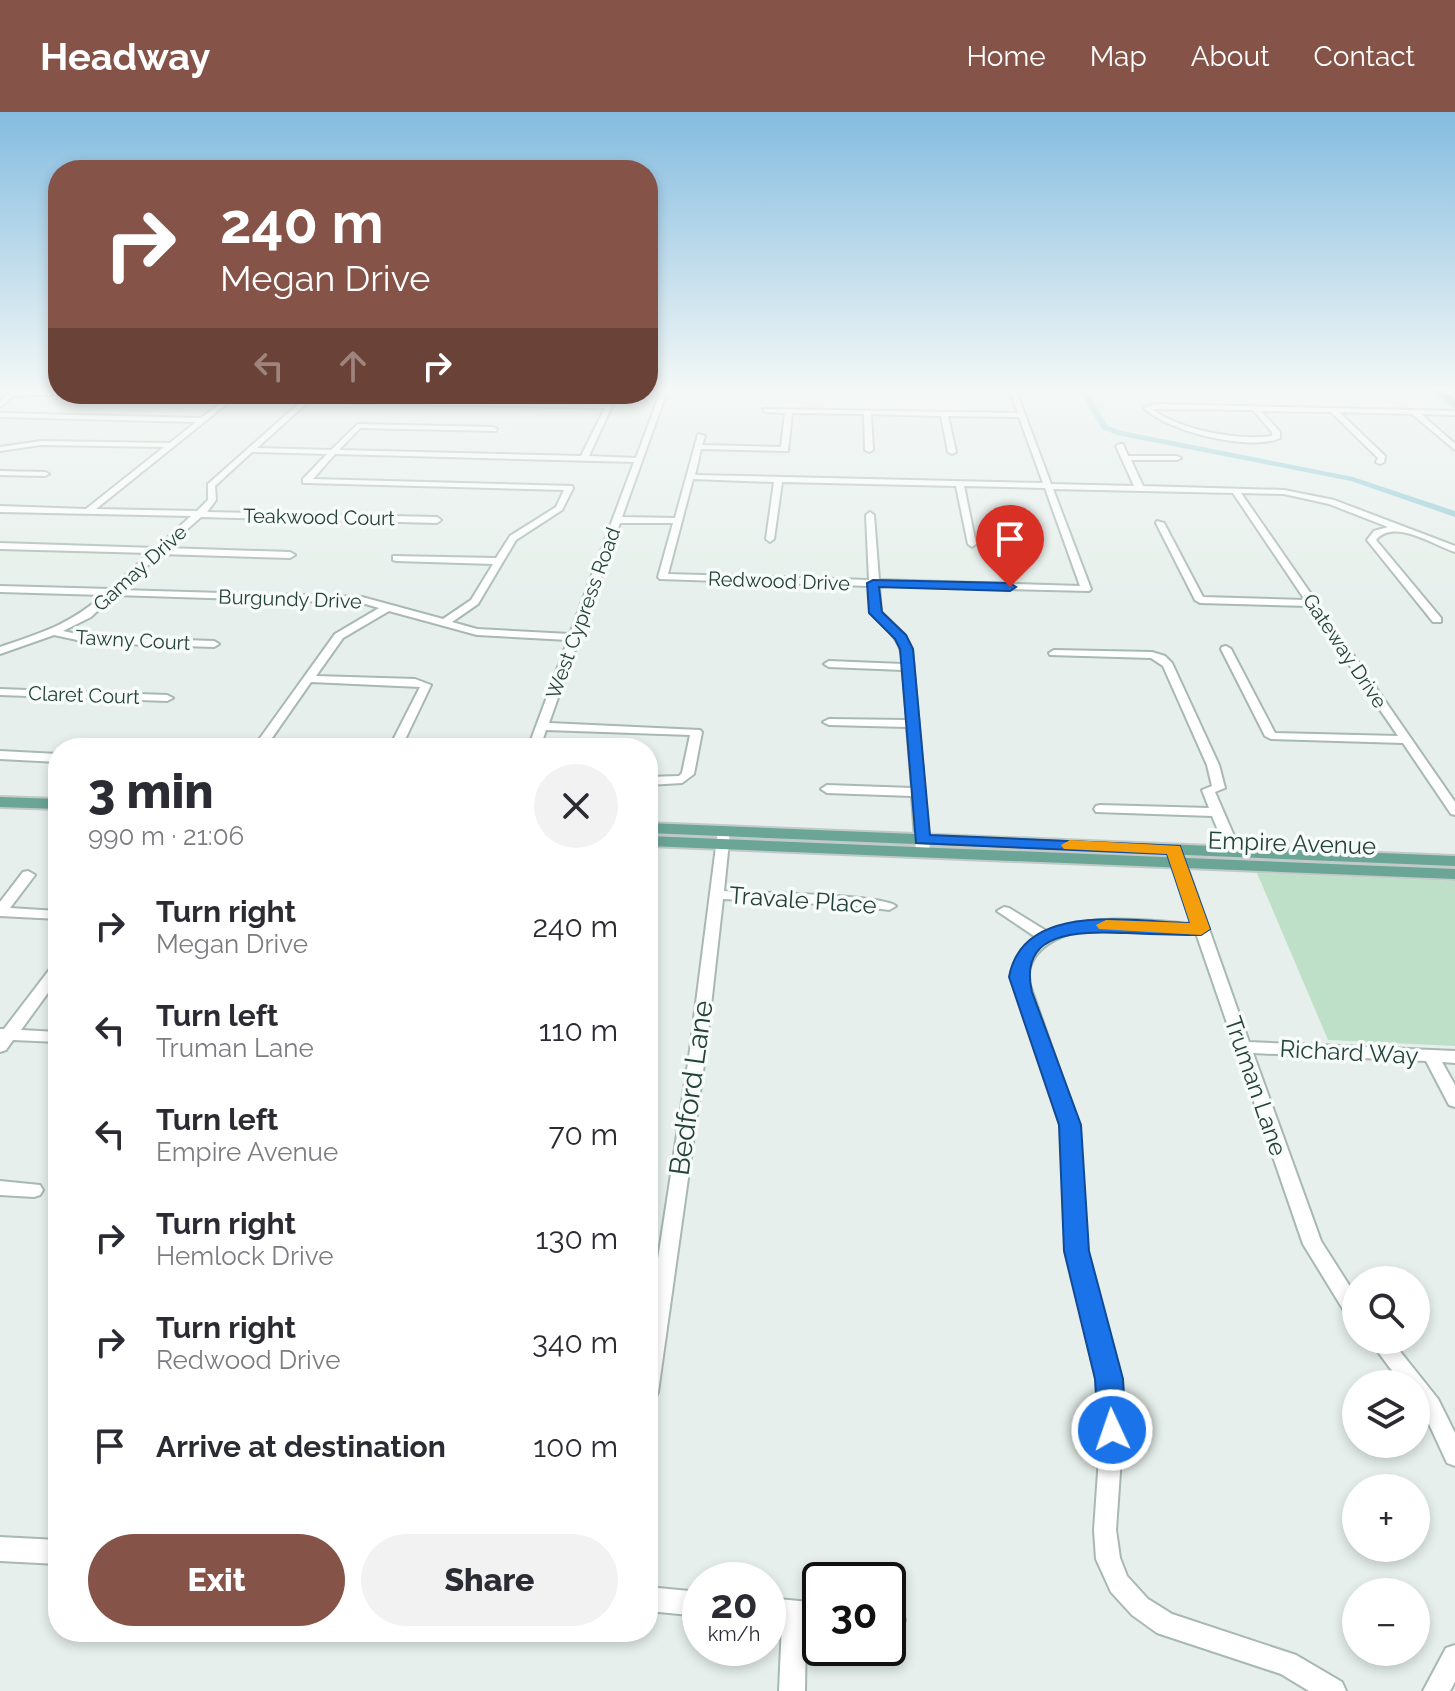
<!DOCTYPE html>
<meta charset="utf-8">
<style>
:root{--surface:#fff;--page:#f2f2f3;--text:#2b2b33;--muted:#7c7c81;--accent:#855347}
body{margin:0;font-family:Raleway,sans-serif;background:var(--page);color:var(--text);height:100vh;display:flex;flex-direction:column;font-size:30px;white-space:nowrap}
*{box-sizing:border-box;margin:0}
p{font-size:26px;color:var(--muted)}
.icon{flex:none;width:44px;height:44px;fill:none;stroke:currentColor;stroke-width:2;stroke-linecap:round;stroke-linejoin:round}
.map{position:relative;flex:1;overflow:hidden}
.sheet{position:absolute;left:48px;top:626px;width:610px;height:904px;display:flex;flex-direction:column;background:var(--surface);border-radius:32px;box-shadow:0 4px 12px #0003}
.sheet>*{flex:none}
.banner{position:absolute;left:48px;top:48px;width:610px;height:244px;border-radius:32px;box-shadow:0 4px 12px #0003;background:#855347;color:#fff;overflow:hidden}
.fabs{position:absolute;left:1342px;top:1154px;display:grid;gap:16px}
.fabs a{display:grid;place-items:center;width:88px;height:88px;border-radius:50%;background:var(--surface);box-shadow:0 4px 12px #0003;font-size:40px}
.speed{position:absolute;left:682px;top:1450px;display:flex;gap:16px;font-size:40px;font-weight:700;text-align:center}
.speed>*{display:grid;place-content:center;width:104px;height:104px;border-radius:50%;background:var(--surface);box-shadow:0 4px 12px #0003;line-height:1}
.speed small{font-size:20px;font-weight:400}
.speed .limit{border:4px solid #111;border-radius:12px;background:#fff;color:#111}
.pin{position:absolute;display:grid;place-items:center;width:68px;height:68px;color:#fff;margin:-82px -34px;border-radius:50% 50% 50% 0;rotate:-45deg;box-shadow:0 0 8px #0007}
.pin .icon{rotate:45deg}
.me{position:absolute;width:88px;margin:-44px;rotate:357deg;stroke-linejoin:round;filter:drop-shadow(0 0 6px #0008)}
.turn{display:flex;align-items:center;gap:28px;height:168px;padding:0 40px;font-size:36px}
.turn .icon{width:104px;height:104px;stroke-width:2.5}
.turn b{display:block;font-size:56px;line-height:68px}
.lanes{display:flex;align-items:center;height:76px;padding:0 40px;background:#0003;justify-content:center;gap:40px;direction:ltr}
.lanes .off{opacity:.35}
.round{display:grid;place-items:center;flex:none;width:84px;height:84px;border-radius:42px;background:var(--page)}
.headline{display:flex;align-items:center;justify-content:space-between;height:136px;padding:0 40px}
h1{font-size:48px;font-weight:800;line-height:60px}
.action{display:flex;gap:16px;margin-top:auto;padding:16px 40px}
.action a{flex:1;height:92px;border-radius:48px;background:var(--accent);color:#fff;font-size:32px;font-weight:800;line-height:92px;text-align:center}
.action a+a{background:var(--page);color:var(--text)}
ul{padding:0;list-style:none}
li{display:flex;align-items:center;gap:24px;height:104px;padding:0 40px}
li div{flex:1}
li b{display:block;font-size:30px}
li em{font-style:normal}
header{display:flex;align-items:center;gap:48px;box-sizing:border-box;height:112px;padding:0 40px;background:var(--accent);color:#fff}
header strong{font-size:38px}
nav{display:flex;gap:44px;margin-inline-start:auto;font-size:28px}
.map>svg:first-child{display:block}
.green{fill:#bfe0c8}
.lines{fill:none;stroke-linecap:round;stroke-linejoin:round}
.canal{fill:#8ec9d4;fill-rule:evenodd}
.minor-casing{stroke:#a8b8b2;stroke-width:4}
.major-casing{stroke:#c2cac8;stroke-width:4}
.minor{fill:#fff;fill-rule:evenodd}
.major{fill:#6aa596;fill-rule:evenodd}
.route{fill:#1a73e8;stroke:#114b97;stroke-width:2}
.slow{fill:#f59e0b}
.labels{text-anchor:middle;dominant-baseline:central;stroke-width:7;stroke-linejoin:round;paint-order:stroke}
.far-street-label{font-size:20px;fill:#24423a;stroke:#f7fbf9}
.street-label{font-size:24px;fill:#24423a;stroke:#f7fbf9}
.near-street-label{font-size:28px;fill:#24423a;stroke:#f7fbf9}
</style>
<header>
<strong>Headway</strong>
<nav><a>Home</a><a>Map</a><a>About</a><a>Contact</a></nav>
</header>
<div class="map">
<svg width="1455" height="1579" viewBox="0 0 1455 1579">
<rect width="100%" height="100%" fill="#e6efeb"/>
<path class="green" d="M1257,761L1455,769V934L1328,928Z"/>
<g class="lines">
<path class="canal" d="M1078,276H1085L1108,314L1122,319L1353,365L1455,399V405L1351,369L1117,323L1102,317Z"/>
<g class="minor-casing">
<path id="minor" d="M15,276H21L19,280L58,279V282H61L14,284L0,295V289Z
M662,276H668L622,405L675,406L698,322L705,324L702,333L781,335L785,301L765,300L763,297L1018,301L1009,276H1015L1051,372L1134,374L1116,334L1120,332H1123L1128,344H1177L1181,346L1177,348H1131L1143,374L1284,378L1334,388L1455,434V440C1433,433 1394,406 1376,428L1441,506V510H1433L1367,428L1374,419L1388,415L1329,392L1284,382L1241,381L1455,690V703L1451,702L1403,631L1271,627L1265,624L1221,537L1222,535L1226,534L1231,537L1275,621L1398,624L1309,494L1200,491L1195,488L1156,411L1157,409L1164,411L1203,485L1305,488L1233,381L1053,377L1091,477L1089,479L879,474L881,500L905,523L912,537L930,740L923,744L916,740L912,684L827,681L821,677L827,673L912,676L907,615L829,613L823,610L829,607L907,608L903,558L829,555L824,552L829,549L903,552C901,525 888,520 871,501L870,474L660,467L658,465L673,411H620L549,611L700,618L702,620L694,662L682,671L648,673V665L679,664L682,661L690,623L546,618L540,636H528L568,528L477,523L389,499L343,526L316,564L415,567L431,573L401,636H389L420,575L311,570L265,636H253L335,522L379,496L362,491L114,483L91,505L63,519L91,525L214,529L219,532L214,535L91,531L54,523L0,542V535C41,521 71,512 103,483L0,480V474L110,477L150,441L0,437V431L156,436L191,404L0,400V394L86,397L164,335L41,333L0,339V335L41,329L170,331L196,310L0,305V301L201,306L226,287L90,284L87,282H239L96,397L197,399L208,388V372L304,287L609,292L612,294L589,344L636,346ZM308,290L605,296L581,344L339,338L360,316L496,319L497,317L493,315L358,312L331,338L257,336ZM792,301L864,302L865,338L869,340L873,338L871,302L941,304L948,340L952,342L956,340L948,304L1019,305L1043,371L695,363L701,337L788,339ZM252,340L327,342L303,367V371H306L564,378L556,395L510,424L496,446L393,444V448L396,449L493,452L471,488L443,507L362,485L121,478L160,442L290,446L295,443L290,440L166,436L201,405L437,411L441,408L437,405L207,400L216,388L215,374ZM335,342L634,350L570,522L477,517L452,510L478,492L516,428L562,398L573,376L572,374L313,367ZM693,367L774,370L766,427L770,430L774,427L782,370L956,374L968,432L972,435L976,432L964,374L1045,376L1080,474L879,468L874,403L870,400L866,403L869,468L668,462Z
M792,276H798V277L795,279Z
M874,276H880V278L875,279Z
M958,276H964V279L959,280Z
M1156,292L1455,299V303L1421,302L1455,332V338L1412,302L1339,300L1385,344L1384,350L1380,352L1376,350L1378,346L1331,300L1261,299L1280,320V326C1249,340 1167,319 1144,296ZM1152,297L1253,298L1272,320V324C1239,329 1179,318 1152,297Z
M0,359L45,360L49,362L45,364L0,363Z
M1054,538L1152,540L1165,544L1172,551L1219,653L1225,676L1215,680L1241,740L1239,743L1234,744L1227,740L1212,704L1096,700L1094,697L1096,694L1100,693L1209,696L1202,678L1212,674L1207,653L1163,554L1151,546L1050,543L1049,541Z
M0,577L167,583L173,586L167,589L0,583Z
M0,639L58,642V650L0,647Z
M724,715L730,719L724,779C752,781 881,782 896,794L889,798L860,794L723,787L706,938L658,1280L655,1287L648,1289V1212L690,938L718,719Z
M1174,734L1181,738L1249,930L1455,939V951L1442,950L1455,973V995L1449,993L1426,949L1253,941L1321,1129L1356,1184V1209L1349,1207L1303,1132L1196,821C1151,817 1070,803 1037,842C1032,848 1029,857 1027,865L1079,1013L1085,1139L1119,1267L1124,1302L1116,1418L1120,1446L1127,1464L1148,1487L1172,1502L1296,1543L1342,1570L1346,1579H1309L1281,1562L1157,1521L1132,1503L1111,1480L1096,1447L1094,1418L1102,1302L1099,1267L1067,1139L1061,1013L1011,865L1021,842L1037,826L997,799L1004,795L1009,796L1048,820C1094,801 1144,808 1193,812L1167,738Z
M28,759L35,763L10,796L58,799V807L0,804V790L23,760Z
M58,851V867L21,918L58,920V930L13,928L6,938L0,940V917H4L53,853Z
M0,1069L40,1073L43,1078L40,1083L34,1085L0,1083Z
M1369,1228H1391L1438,1287L1455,1321V1354L1447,1351L1424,1301L1416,1290V1272H1402Z
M0,1425L58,1428V1452L0,1449Z
M648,1475L700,1480V1504L648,1499Z
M768,1486L820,1491V1515L806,1514L805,1579H779L782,1511L768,1510Z
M888,1496L902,1499L905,1508L902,1517L888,1520Z
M1455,1533V1570L1450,1579H1423L1446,1536Z"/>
</g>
<g class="major-casing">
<path id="major" d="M1431,276H1441L1455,288V296Z
M0,685L58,687V697L0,695Z
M648,711L1455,744V754L648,721Z
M648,724L1455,757V767L648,734Z"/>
</g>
<use href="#minor" class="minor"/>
<use href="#major" class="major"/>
</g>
<linearGradient id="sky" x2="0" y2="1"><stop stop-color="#84bce0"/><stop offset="0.56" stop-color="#f4f8f6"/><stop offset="1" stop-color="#f4f8f6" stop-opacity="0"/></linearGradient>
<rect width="1455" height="497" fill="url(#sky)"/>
<path class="route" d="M873,468L1010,471L1016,475L1010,479L879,475L882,500L906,523L913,537L930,723L1180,734L1210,817L1201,823C1176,823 1151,822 1126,821C1084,820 1017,816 1032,880L1081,1013L1089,1139L1123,1267L1126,1318L1122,1327L1112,1331L1103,1327L1098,1318L1095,1267L1064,1139L1059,1013L1009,865C1023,788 1132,810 1190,811L1167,742L916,731L900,537L895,527L869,501L867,471Z"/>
<path class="slow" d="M1070,728L1180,734L1210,817L1201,823L1099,817L1096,813L1106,808L1190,811L1167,742L1064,737L1061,733Z"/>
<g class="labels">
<g class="far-street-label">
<text transform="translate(319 405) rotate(1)">Teakwood Court</text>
<text transform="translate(140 456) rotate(-42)">Gamay Drive</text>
<text transform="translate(779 469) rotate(2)">Redwood Drive</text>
<text transform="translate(290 487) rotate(2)">Burgundy Drive</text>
<text transform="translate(583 501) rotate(-70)">West Cypress Road</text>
<text transform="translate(133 528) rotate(3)">Tawny Court</text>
<text transform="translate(1345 539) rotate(56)">Gateway Drive</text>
<text transform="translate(84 583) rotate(2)">Claret Court</text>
</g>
<g class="street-label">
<text transform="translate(1292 731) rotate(2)">Empire Avenue</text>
<text transform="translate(803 788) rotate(4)">Travale Place</text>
<text transform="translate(1349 940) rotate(3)">Richard Way</text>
<text transform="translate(1256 974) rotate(71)">Truman Lane</text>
</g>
<g class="near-street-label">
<text transform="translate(691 976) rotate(-82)">Bedford Lane</text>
</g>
</g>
</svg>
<div class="fabs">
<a><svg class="icon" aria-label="search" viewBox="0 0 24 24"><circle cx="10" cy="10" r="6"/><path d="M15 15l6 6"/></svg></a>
<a><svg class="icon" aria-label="layers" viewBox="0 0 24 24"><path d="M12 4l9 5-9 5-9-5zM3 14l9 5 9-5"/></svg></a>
<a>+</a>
<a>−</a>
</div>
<div class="speed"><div>20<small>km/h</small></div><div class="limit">30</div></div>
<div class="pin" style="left:1010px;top:475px;background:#d93025"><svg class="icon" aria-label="arrive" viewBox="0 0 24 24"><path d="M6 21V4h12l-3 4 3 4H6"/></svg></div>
<svg class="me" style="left:1112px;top:1318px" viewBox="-20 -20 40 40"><circle r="17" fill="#1a73e8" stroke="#fff" stroke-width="3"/><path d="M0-11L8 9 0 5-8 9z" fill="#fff"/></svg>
<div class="banner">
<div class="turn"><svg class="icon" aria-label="right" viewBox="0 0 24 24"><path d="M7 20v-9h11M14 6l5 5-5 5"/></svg><div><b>240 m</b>Megan Drive</div></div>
<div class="lanes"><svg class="icon off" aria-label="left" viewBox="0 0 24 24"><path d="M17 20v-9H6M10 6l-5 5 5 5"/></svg><svg class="icon off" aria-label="ahead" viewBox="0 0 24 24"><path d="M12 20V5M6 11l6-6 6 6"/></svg><svg class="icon" aria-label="right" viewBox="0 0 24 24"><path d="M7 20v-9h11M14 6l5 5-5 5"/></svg></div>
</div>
<section class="sheet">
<div class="headline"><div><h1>3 min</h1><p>990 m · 21:06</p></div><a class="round"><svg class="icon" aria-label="close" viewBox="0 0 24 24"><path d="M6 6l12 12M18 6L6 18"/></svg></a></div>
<ul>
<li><svg class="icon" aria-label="right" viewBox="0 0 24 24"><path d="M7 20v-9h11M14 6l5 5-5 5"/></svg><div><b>Turn right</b><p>Megan Drive</p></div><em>240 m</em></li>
<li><svg class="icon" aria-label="left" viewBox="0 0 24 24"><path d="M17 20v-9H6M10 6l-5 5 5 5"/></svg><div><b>Turn left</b><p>Truman Lane</p></div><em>110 m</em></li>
<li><svg class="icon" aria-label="left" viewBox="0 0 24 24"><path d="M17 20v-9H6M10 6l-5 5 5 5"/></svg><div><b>Turn left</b><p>Empire Avenue</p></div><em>70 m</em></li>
<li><svg class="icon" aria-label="right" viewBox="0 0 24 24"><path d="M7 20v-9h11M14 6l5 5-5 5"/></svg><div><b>Turn right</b><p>Hemlock Drive</p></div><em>130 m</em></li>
<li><svg class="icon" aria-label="right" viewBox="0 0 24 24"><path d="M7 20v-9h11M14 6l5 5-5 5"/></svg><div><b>Turn right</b><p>Redwood Drive</p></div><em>340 m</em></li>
<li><svg class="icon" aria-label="arrive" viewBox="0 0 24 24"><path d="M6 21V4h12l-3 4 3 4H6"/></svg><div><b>Arrive at destination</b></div><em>100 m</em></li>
</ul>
<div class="action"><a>Exit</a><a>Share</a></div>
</section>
</div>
